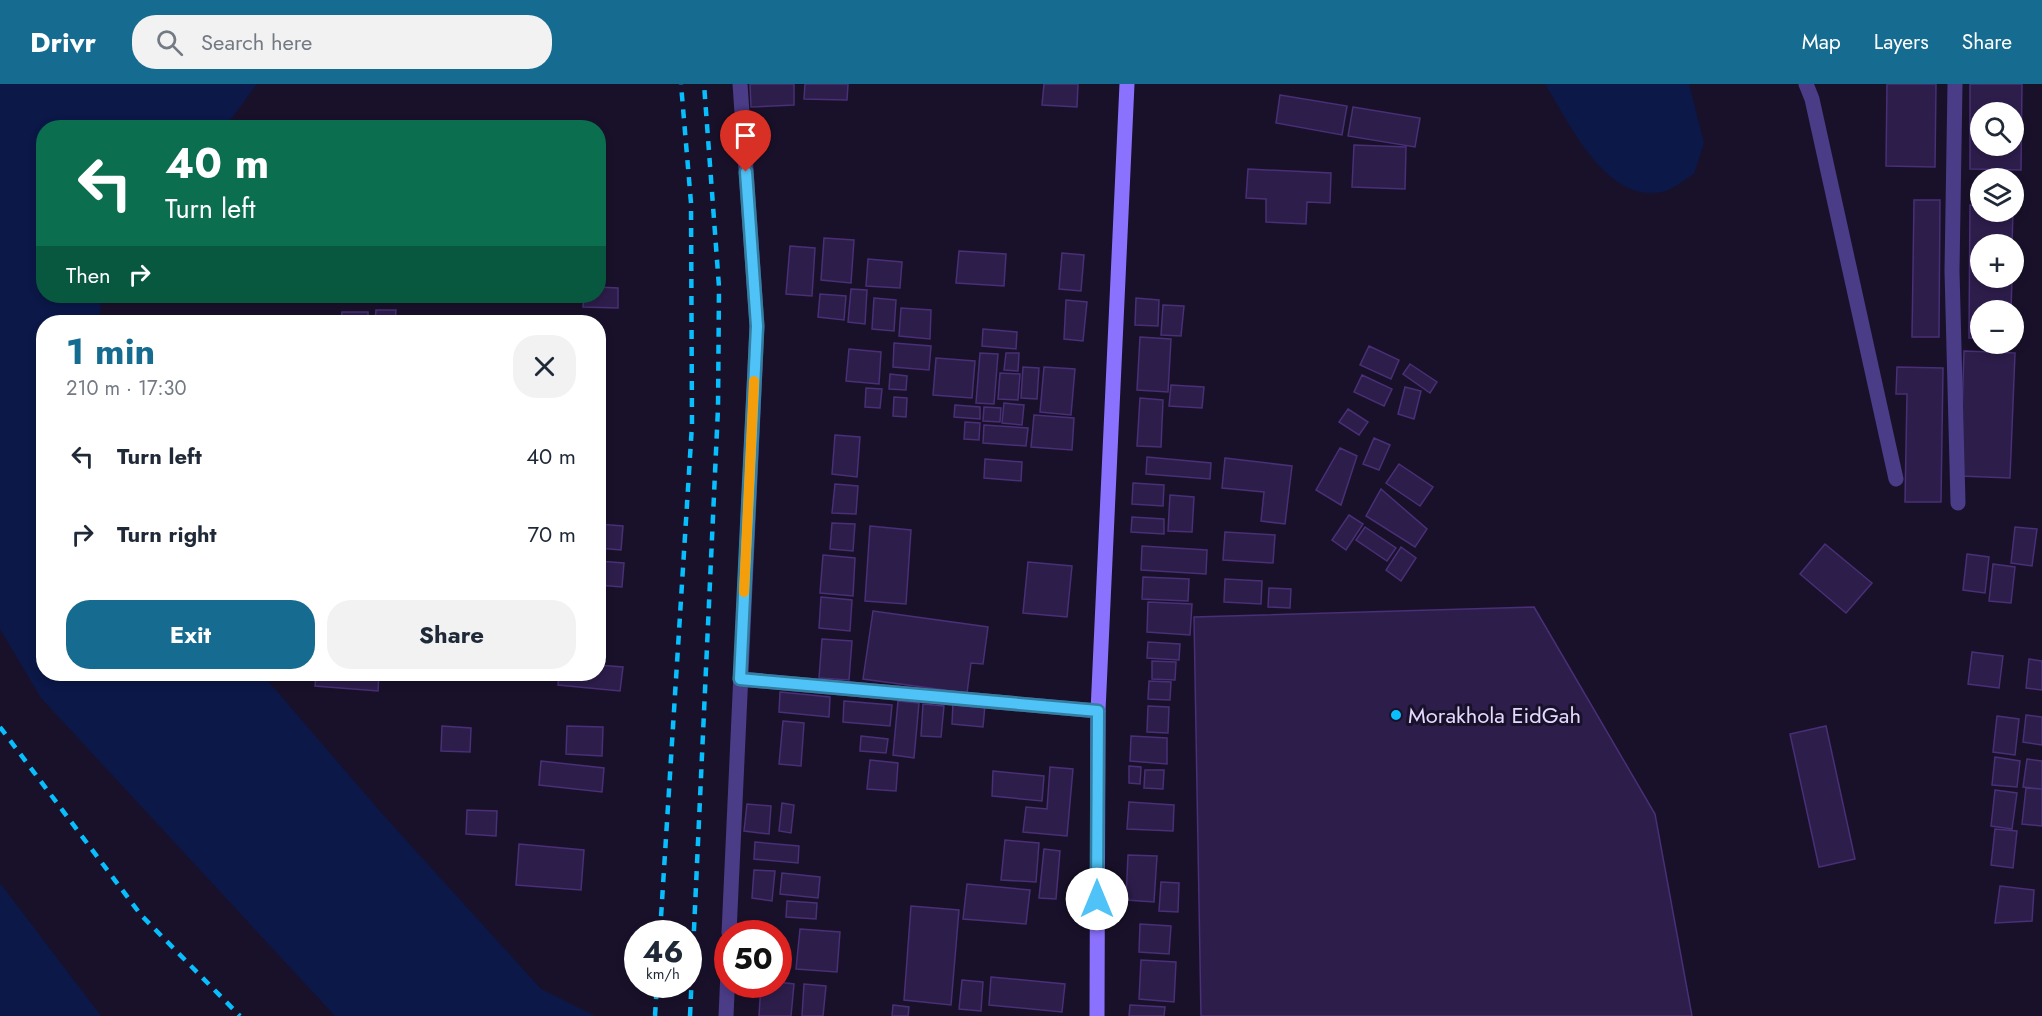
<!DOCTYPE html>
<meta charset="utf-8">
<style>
:root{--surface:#fff;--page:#f2f2f3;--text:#1f2937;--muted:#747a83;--accent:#156c90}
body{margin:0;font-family:Jost,sans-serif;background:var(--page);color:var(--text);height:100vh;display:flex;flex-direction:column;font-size:22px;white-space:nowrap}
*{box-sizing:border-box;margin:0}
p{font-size:20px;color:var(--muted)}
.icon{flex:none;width:33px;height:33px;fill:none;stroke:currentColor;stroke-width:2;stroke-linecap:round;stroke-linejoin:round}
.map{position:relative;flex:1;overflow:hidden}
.sheet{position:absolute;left:36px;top:231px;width:570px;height:366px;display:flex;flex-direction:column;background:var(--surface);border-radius:24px;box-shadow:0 3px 9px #0003}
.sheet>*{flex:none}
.guide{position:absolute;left:36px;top:36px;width:570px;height:183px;border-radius:24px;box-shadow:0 3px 9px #0003;background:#0b6e4f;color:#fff;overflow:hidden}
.tools{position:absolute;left:1970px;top:18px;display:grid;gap:12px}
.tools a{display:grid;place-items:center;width:54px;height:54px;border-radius:50%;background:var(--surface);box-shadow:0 3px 9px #0003;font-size:30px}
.speed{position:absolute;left:624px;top:836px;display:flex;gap:12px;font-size:30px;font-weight:700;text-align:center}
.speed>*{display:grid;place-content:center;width:78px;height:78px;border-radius:50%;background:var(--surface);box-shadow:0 3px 9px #0003;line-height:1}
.speed small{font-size:15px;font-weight:400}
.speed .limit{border:9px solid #d22;background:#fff;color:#111}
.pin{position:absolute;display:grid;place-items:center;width:51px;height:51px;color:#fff;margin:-62px -26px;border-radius:50% 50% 50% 0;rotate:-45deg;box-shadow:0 0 6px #0007}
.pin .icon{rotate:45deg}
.me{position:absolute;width:66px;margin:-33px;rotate:0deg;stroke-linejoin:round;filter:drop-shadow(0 0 4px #0008)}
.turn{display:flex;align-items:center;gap:21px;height:126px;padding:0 30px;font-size:27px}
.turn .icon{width:78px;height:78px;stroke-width:2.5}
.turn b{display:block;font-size:42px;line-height:51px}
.then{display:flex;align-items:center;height:57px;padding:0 30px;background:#0003;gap:12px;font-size:22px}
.round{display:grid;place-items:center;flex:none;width:63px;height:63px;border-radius:24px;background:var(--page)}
.head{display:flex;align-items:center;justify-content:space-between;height:102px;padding:0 30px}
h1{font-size:36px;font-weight:700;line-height:45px;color:var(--accent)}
.action{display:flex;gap:12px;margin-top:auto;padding:12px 30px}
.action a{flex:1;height:69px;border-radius:24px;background:var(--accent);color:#fff;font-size:24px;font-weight:700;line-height:69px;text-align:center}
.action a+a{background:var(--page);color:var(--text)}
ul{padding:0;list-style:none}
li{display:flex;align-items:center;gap:18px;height:78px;padding:0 30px}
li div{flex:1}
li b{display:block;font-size:22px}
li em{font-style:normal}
header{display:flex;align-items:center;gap:36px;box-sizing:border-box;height:84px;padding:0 30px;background:var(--accent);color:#fff}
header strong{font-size:28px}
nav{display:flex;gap:33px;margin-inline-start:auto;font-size:21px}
.search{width:420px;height:54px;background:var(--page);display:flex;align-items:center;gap:15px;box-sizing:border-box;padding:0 21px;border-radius:24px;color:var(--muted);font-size:22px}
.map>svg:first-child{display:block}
.water{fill:#0b1848}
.building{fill:#2d1d4b;stroke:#482f76;stroke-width:1.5;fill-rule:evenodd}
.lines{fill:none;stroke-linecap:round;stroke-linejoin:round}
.minor{stroke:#4b3c88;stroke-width:15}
.secondary{stroke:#8b72fe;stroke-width:15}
.rail{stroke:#08befd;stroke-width:4.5;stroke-dasharray:9 8;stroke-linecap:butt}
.route-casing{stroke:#337fa1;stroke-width:15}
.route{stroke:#4fc3f7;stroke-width:10}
.slow{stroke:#f59e0b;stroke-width:10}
.poi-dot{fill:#08befd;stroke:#19112a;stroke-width:2}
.labels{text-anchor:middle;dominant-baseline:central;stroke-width:6;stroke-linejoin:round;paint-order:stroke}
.poi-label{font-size:22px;fill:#e4daff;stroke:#19112a;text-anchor:start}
</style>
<header>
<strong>Drivr</strong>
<div class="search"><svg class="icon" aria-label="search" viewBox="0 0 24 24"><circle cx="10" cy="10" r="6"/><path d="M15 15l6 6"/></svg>Search here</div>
<nav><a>Map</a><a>Layers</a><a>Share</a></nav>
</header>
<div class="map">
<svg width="2042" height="932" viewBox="0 0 2042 932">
<rect width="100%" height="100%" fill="#19112a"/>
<path class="water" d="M0,0H257L226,42L221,43L44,44V212H101L100,238H44V590H262L385,733L541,905L595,932H335L41,614L0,545Z
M1545,0H1689L1704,59L1694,90C1685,95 1673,106 1662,108C1606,119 1570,40 1545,0Z
M0,799L101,932H0Z"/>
<path class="building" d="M750,0H794V21L751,23Z
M805,0H848L847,16L804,15Z
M1044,0H1078L1077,23L1042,21Z
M1887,0H1936L1935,83L1886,82Z
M1970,0H2022L2021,86L1970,85ZM1980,28H2013V62H1980Z
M1280,11L1347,22L1342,51L1276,39Z
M1353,23L1420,34L1415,63L1348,52Z
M1354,61L1406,63L1405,105L1352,103Z
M1248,85L1331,89L1330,119L1307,118L1306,140L1266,138V115L1246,114Z
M1914,116H1940L1939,253H1912Z
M1970,121L1980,122V128H2013L2012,160H1980V194H2012L2011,226H1980V254H1969Z
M824,154L854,156L851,199L821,196Z
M790,162L815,164L812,212L786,210Z
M959,167L1006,170L1004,202L956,199Z
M1062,169L1084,171L1081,207L1059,205Z
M868,175L902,178L900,204L866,202Z
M598,203L618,204V224L583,223L584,212H598Z
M851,205L867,206L865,240L848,238Z
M820,210L846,212L844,236L818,233Z
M874,214L896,216L894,247L872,245Z
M1136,214L1159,216L1158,242L1135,241Z
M1066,216L1087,218L1083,257L1064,255Z
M1163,221L1184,222L1181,252L1161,251Z
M901,224L931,226L930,255L899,252Z
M376,226H396L395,238H375Z
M342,228H368V238H341Z
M247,233L298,236V238H247Z
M983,245L1017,248L1016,265L982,262Z
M1140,253L1171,255L1168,308L1137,306Z
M894,259L931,262L929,286L893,283Z
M1369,262L1399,276L1391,295L1360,281Z
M849,265L881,268L879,300L846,297Z
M1964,267L2015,269L2010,394L1960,392Z
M980,269L998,270L994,320L976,319Z
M1006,269H1019L1018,287L1004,286Z
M936,274L975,277L972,314L933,311Z
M1410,280L1437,298L1430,309L1403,290Z
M1023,283L1039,284L1037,315L1021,314Z
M1044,283L1075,285L1071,331L1040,328Z
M1897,283L1943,284L1941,418H1905L1907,310H1896Z
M1000,289L1020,290L1018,316L998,315Z
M890,290L907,292L906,306L889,305Z
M1362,291L1392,305L1384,322L1354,308Z
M1171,301L1204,303L1202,324L1169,322Z
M1405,303L1421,307L1414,335L1398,330Z
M866,304L882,305L880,324L865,323Z
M894,313L907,314L906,333L893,332Z
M1140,314L1163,316L1161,363L1137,362Z
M1004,319L1024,321L1022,341L1002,339Z
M955,321L980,323V335L954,333Z
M984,323L1001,324L1000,338L983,337Z
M1348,325L1368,338L1359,351L1339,338Z
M1034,331L1074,334L1072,366L1031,363Z
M965,338L980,339L979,356L964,355Z
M984,341L1028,344L1026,362L983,359Z
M835,351L860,353L857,393L832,390Z
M1374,354L1390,361L1379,386L1363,380Z
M1340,364L1357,372L1341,421L1316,406Z
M1147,373L1211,379L1210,395L1146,390Z
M1225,374L1292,382L1285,440L1261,437L1264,408L1222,404Z
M985,375L1022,378L1021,397L984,394Z
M1399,380L1433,403L1420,422L1386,399Z
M1133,399L1164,401L1163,422L1132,420Z
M835,400L858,402L856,430L832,429Z
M1381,405L1427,445L1415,463L1366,432Z
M1170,411L1194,413L1192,448L1168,447Z
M1349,431L1363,440L1346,466L1332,456Z
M1132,433L1164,435V450L1131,448Z
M832,439L855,440L853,467L830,465Z
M598,440L623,442L621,466L598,464Z
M870,442L911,446L906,520L865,517Z
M1365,443L1396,464L1387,477L1356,456Z
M2015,443L2037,445L2032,482L2011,479Z
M1225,448L1275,451L1273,479L1223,476Z
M1825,460L1872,499L1846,529L1800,490Z
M1142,462L1207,466L1206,490L1141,486Z
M1401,463L1416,474L1401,497L1386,486Z
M1967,470L1989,473L1985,509L1963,506Z
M823,471L855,474L853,512L820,509Z
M598,477L624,479L622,503L598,501Z
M1028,478L1072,482L1067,533L1023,529Z
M1993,480L2015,483L2011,519L1989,517Z
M1143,493L1189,495L1188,517L1142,515Z
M1225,495L1262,497L1261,520L1224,518Z
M1269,504L1291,505L1290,524L1268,523Z
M821,513L852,516L850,547L819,544Z
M1148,518L1192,520L1190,551L1147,548Z
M1534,523L1655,730L1692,932H1201L1194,533Z
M873,527L988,543L983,580L971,579L967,609L863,595Z
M822,555L852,557L849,596L819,594Z
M1148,558L1180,560L1179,576L1147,574Z
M1972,568L2003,572L1999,604L1968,600Z
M2029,575L2042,577V606L2026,604Z
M1152,577L1176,578L1175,596L1152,595Z
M598,581L623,583L620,607L558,601L559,590H598Z
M316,590H379L378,607L315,602Z
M1149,597L1171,598L1170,616L1148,615Z
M780,608L830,613L829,633L779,628Z
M844,617L892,621L890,642L843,638Z
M898,617L919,619L914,674L893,671Z
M953,618L985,621L983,643L952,640Z
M923,620L944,622L941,653L921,652Z
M1148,622L1169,623L1168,649L1147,648Z
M2026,631L2042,633V661L2023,658Z
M1997,632L2019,635L2015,671L1993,668Z
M783,637L804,639L801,682L779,680Z
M442,642L471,644L470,668L441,667Z
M567,642L603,643L602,672L566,670Z
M1826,642L1855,775L1819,783L1790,650Z
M861,652L888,655L886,669L860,667Z
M1131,652L1167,654V680L1130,677Z
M1995,673L2020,677L2017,703L1992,701Z
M2027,675L2042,677V705L2023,703Z
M870,676L898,679L896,707L867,705Z
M541,677L604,684L602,708L539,701Z
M1129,682L1141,683L1140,700L1129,699Z
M1050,683L1073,685L1067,752L1023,748L1026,723L1047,725Z
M1145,686H1164L1163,705L1144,704Z
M993,687L1044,692L1042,717L992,712Z
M2026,704L2042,705V742L2022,740Z
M1995,706L2017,709L2012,745L1991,742Z
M1129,718L1174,721L1173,747L1127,745Z
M782,719L794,721L791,749L779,747Z
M747,720L771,722L769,750L744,747Z
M467,726L497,727L496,752L466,750Z
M1995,745L2017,747L2013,784L1991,781Z
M1005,756L1039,759L1036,798L1001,796Z
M755,758L799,762L798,779L754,775Z
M519,760L584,766L581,806L516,801Z
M1044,765L1060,767L1056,815L1039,814Z
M1128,771L1157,772L1154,818L1126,816Z
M754,786L775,787L772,817L752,814Z
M782,789L820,793L818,814L780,810Z
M1161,798L1179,799L1178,828L1159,827Z
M967,800L1030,806L1026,840L963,835Z
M2000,802L2034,806L2032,837L1995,839Z
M787,817L817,819L816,835L786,833Z
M911,822L959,826L951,921L904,916Z
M1140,840L1171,842L1169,870L1139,868Z
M800,845L840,848L837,888L796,885Z
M1141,876L1176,878L1174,918L1139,915Z
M991,893L1065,900L1062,928L989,921Z
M962,896L983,898L981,927L959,925Z
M778,898L794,900L791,932H759L761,900Z
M804,900L826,902L823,932H802Z
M893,921L909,923L908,932H892Z
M1130,921L1165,923L1164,932H1129Z"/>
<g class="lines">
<path class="minor" d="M1806,0L1812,15L1896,395
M1955,0L1952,187L1958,419
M740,595L1098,627
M729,849L757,242L740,0
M726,932L728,888"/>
<path class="secondary" d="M1097,932L1098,627L1127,0"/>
<path class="rail" d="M0,643L141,831L240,932
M660,849L692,341L691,119L681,0
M655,932L657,900
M690,932L718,324L719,203L704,0"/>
</g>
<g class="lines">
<g class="route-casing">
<path id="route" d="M746,88L757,242L740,595L1098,627L1097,815"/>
</g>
<use href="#route" class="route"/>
<path class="slow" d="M744,508L754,297"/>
</g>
<circle class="poi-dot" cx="1396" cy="631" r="6"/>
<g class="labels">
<g class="poi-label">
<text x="1408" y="631">Morakhola EidGah</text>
</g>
</g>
</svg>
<div class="tools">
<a><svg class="icon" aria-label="search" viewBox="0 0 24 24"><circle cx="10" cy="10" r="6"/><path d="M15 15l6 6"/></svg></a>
<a><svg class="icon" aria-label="layers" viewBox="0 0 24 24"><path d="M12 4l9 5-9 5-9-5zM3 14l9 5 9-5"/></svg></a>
<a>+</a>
<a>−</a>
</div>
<div class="speed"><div>46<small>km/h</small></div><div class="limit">50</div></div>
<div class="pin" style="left:746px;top:88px;background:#d93025"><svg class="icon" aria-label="arrive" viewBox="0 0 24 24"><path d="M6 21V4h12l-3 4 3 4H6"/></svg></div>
<svg class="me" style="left:1097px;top:815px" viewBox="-20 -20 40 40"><circle r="19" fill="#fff"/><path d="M0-13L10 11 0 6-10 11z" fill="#4fc3f7"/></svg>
<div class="guide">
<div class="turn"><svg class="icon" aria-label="left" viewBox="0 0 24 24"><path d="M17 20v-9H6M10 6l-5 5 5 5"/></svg><div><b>40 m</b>Turn left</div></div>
<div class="then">Then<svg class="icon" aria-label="right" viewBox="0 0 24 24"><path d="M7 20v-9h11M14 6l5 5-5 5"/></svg></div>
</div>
<section class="sheet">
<div class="head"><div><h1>1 min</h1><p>210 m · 17:30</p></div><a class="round"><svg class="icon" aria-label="close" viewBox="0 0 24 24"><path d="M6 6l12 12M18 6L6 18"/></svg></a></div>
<ul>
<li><svg class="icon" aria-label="left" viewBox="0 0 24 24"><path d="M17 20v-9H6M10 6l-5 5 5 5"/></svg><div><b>Turn left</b></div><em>40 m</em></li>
<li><svg class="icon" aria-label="right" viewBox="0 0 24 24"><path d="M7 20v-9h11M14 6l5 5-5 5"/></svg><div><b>Turn right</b></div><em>70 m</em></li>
</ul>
<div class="action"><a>Exit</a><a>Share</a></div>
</section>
</div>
